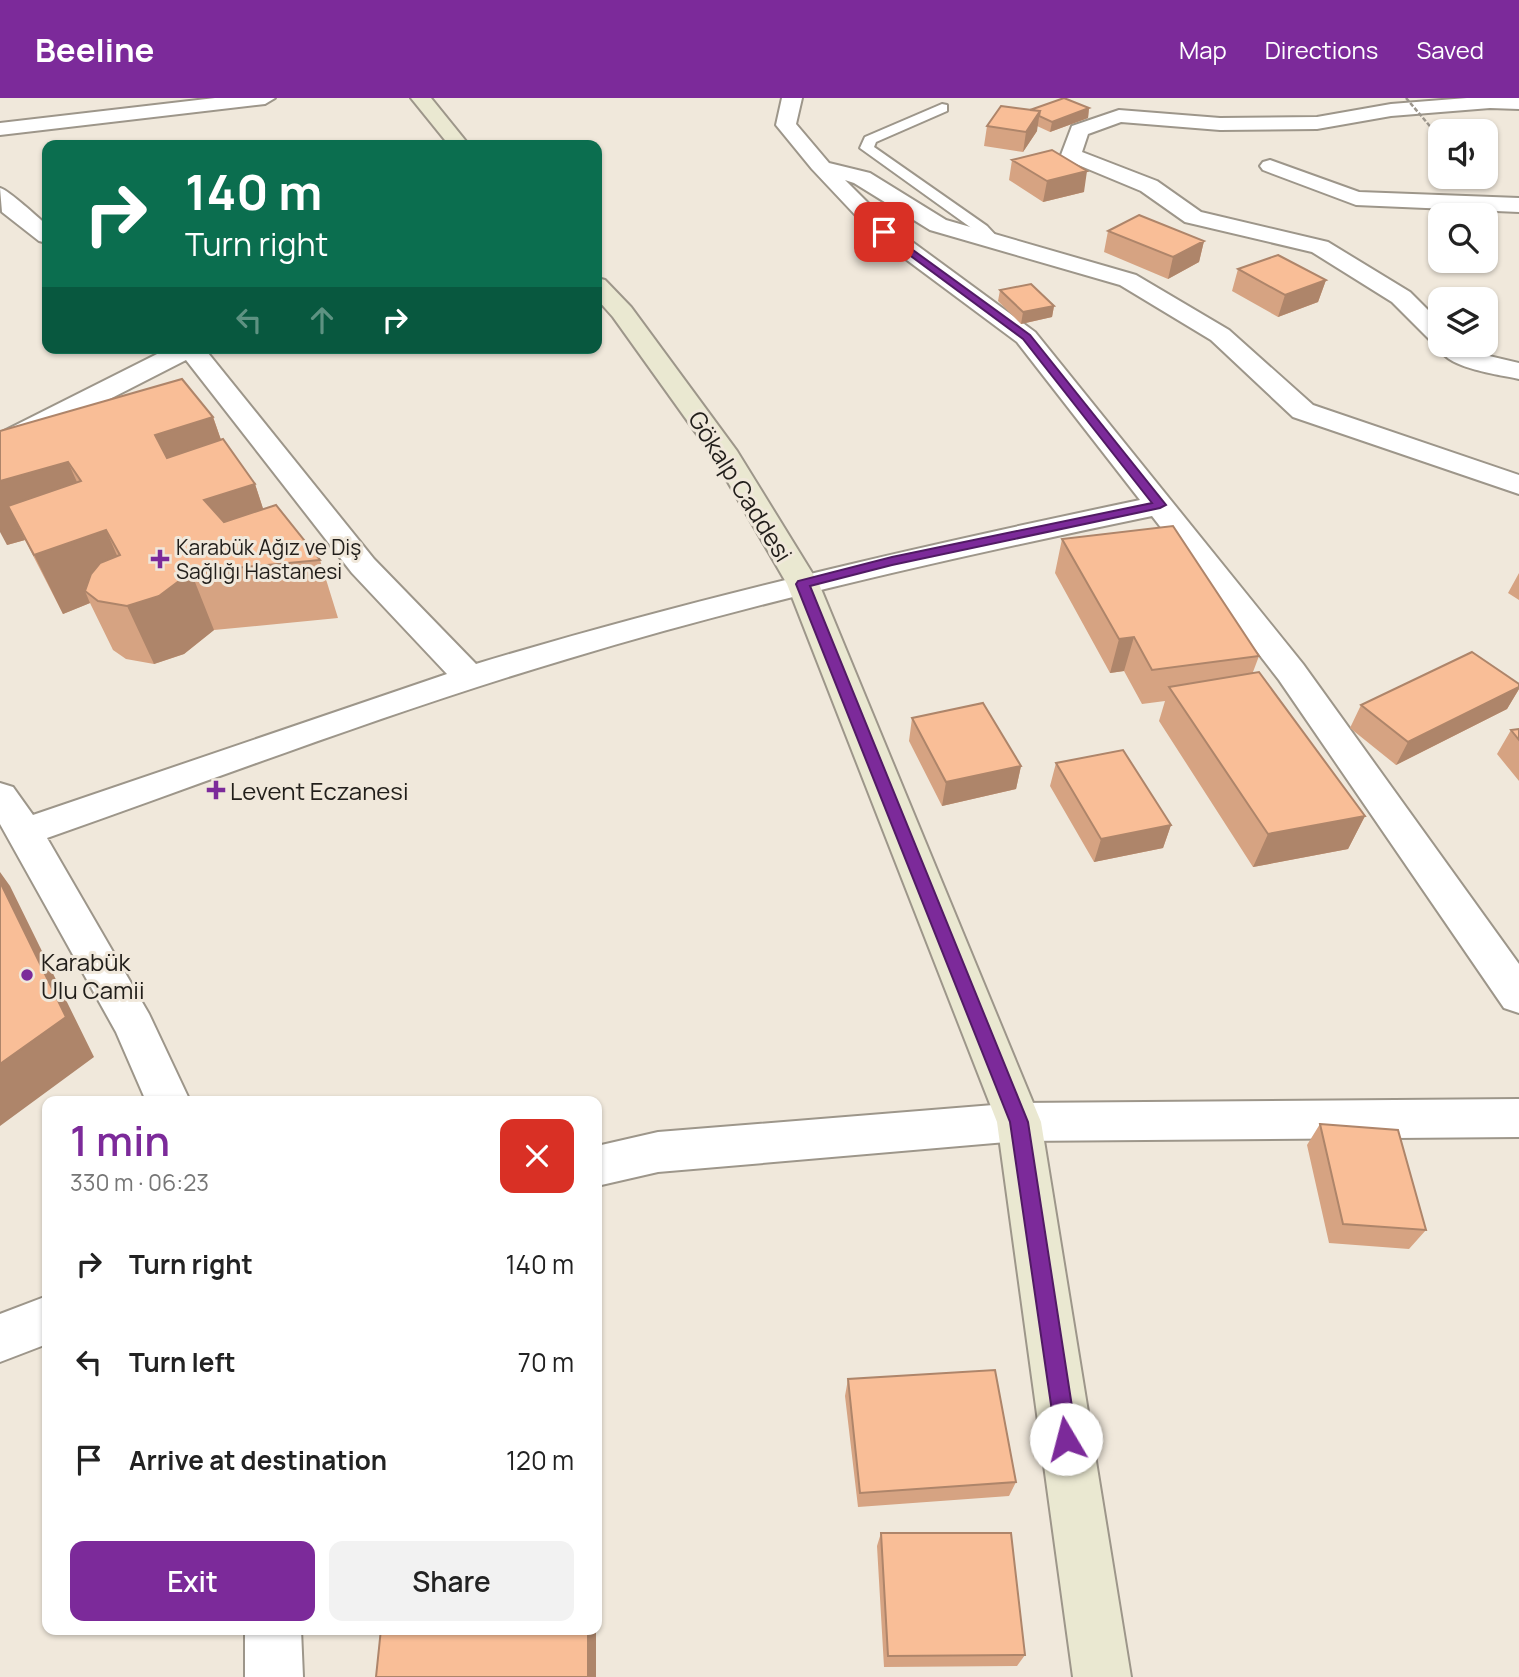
<!DOCTYPE html>
<meta charset="utf-8">
<style>
:root{--surface:#fff;--page:#f2f2f2;--text:#222;--muted:#767676;--accent:#7c2a9a}
body{margin:0;font-family:Manrope,sans-serif;background:var(--page);color:var(--text);height:100vh;display:flex;flex-direction:column;font-size:26px;white-space:nowrap}
*{box-sizing:border-box;margin:0}
p{font-size:23px;color:var(--muted)}
.icon{flex:none;width:38px;height:38px;fill:none;stroke:currentColor;stroke-width:2;stroke-linecap:round;stroke-linejoin:round}
.map{position:relative;flex:1;overflow:hidden}
.side{position:absolute;left:42px;top:998px;width:560px;height:539px;display:flex;flex-direction:column;background:var(--surface);border-radius:14px;box-shadow:0 2px 5px #0004}
.side>*{flex:none}
.top-card{position:absolute;left:42px;top:42px;width:560px;height:214px;border-radius:14px;box-shadow:0 2px 5px #0004;background:#0b6e4f;color:#fff;overflow:hidden}
.buttons{position:absolute;left:1428px;top:21px;display:grid;gap:14px}
.buttons a{display:grid;place-items:center;width:70px;height:70px;border-radius:14px;background:var(--surface);box-shadow:0 2px 5px #0004;font-size:35px}
.pin{position:absolute;display:grid;place-items:center;width:60px;height:60px;color:#fff;margin:-30px;border-radius:14px;box-shadow:0 4px 10px #0006}
.me{position:absolute;width:77px;margin:-38px;rotate:352deg;stroke-linejoin:round;filter:drop-shadow(0 0 5px #0008)}
.turn{display:flex;align-items:center;gap:24px;height:147px;padding:0 28px;font-size:32px}
.turn .icon{width:91px;height:91px;stroke-width:2.5}
.turn b{display:block;font-size:49px;line-height:60px}
.lanes{display:flex;align-items:center;height:66px;padding:0 28px;background:#0003;justify-content:center;gap:35px;direction:ltr}
.lanes .off{opacity:.35}
.round{display:grid;place-items:center;flex:none;width:74px;height:74px;border-radius:14px;background:var(--page)}
.overview{display:flex;align-items:center;justify-content:space-between;height:119px;padding:0 28px}
h1{font-size:42px;font-weight:600;line-height:52px;color:var(--accent)}
.button{display:flex;gap:14px;margin-top:auto;padding:14px 28px}
.button a{flex:1;height:80px;border-radius:14px;background:var(--accent);color:#fff;font-size:28px;font-weight:600;line-height:80px;text-align:center}
.button a+a{background:var(--page);color:var(--text)}
ul{padding:0;list-style:none}
li{display:flex;align-items:center;gap:21px;height:98px;padding:0 28px}
li div{flex:1}
li b{display:block;font-size:26px}
li em{font-style:normal}
header{display:flex;align-items:center;gap:42px;box-sizing:border-box;height:98px;padding:0 35px;background:var(--accent);color:#fff}
header strong{font-size:33px}
nav{display:flex;gap:38px;margin-inline-start:auto;font-size:24px}
.map>svg:first-child{display:block}
.lines{fill:none;stroke-linecap:round;stroke-linejoin:round}
.lane-casing{stroke:#9d968a;stroke-width:4}
.street-casing{stroke:#9d968a;stroke-width:4}
.secondary-casing{stroke:#9d968a;stroke-width:4}
.lane{fill:#fff;fill-rule:evenodd}
.street{fill:#fff;fill-rule:evenodd}
.secondary{fill:#eae8d1;fill-rule:evenodd}
.path-bridge{stroke:#9c968d;stroke-width:2.5;stroke-dasharray:4.5 2;stroke-linecap:butt}
.wall{fill:#d6a382}
.shaded-wall{fill:#ae856a}
.building{fill:#f9be97;stroke:#ae856a;stroke-width:2}
.route{fill:#7c2a9a;stroke:#511b64;stroke-width:2}
.poi-dot{fill:#7c2a9a;stroke:#f0e8db;stroke-width:2.5}
.labels{text-anchor:middle;dominant-baseline:central;stroke-width:6;stroke-linejoin:round;paint-order:stroke}
.far-poi-label{font-size:21px;fill:#211e1a;stroke:#f0e8db;text-anchor:start}
.street-label{font-size:24px;fill:#211e1a;stroke:#f0e8db}
.poi-label{font-size:24px;fill:#211e1a;stroke:#f0e8db;text-anchor:start}
</style>
<header>
<strong>Beeline</strong>
<nav><a>Map</a><a>Directions</a><a>Saved</a></nav>
</header>
<div class="map">
<svg width="1519" height="1579" viewBox="0 0 1519 1579">
<rect width="100%" height="100%" fill="#f0e8db"/>
<g class="lines">
<g class="lane-casing">
<path id="lane" d="M942,6L947,7V13L876,44L874,49L987,128L1001,143L998,146H988L977,134L860,50L865,39Z"/>
</g>
<g class="street-casing">
<path id="street" d="M215,0H275L265,6L0,37V25Z
M782,0H802L796,26L829,65L870,75L946,122L1136,177L1229,232L1313,307L1519,377V396L1293,319L1211,242L1120,187L930,132L854,85L845,82L892,129L1035,234L1303,566L1519,866V915L1504,910L1279,582L1152,418C955,459 759,503 567,561C392,613 220,679 47,740L149,916L190,1003H146L116,934L0,726V685L13,689L33,717L447,576L352,475L186,262L10,352L0,354V335L169,250H204L374,461L476,566C694,500 917,449 1140,402L1017,244L876,139L812,71L776,27Z
M1467,0H1519V11L1490,10L1391,18L1317,31L1220,32L1121,24L1088,36L1082,54L1157,83L1201,114L1328,144L1410,194L1440,224V247H1464L1472,254L1519,265V281C1498,276 1440,270 1438,245L1431,243L1392,204L1312,154L1185,124L1141,93L1064,61L1061,57L1072,28L1119,12L1220,20L1317,19L1391,6Z
M1270,62L1359,94L1519,100V114L1356,107L1263,72L1260,68L1263,64Z
M0,90C10,93 37,119 47,127V145L39,143L2,114Z
M1519,1001V1039L1019,1043L658,1074L597,1088V1048L658,1034L1019,1005Z
M47,1198V1246L0,1264V1216Z
M245,1531H301L303,1579H245Z"/>
</g>
<g class="secondary-casing">
<path id="secondary" d="M411,0H431L469,47H449Z
M597,180L605,182L631,209L737,353L819,486L1041,1024L1131,1579H1073L997,1024L787,486L714,360L613,219L597,201Z"/>
</g>
<use href="#lane" class="lane"/>
<use href="#street" class="street"/>
<use href="#secondary" class="secondary"/>
<path class="path-bridge" d="M1406,0L1440,40"/>
</g>
<path class="wall" d="M1089,10L1088,20L1050,34L1037,28V33L1023,54L984,48L987,28L1030,12Z
M1012,62L1084,94L1043,104L1009,82Z
M1108,133L1204,143L1199,164L1168,181L1104,154Z
M1238,171L1326,182L1318,204L1278,219L1232,193Z
M1000,192L1054,208L1052,219L1021,226L998,203Z
M213,319L221,342L255,386L263,411L320,462L338,520L214,532L184,556L154,566L126,561L113,552L90,505L63,516L25,442L7,447L0,333Z
M1062,441L1259,558L1253,574L1365,718L1348,751L1253,769L1159,623L1165,603L1142,606L1124,573L1110,575L1055,475Z
M1519,475V502L1508,495Z
M1519,586V591L1507,611L1396,667L1350,630L1361,607Z
M912,620L1021,668L1016,691L942,708L909,643Z
M1519,631V683L1497,656L1511,632Z
M1056,665L1171,727L1163,750L1094,764L1050,688Z
M1320,1026L1426,1132L1409,1151L1329,1145L1307,1047Z
M848,1281L1016,1384L1009,1398L858,1409L845,1298Z
M881,1435L1025,1557L1017,1568L884,1569L877,1448Z"/>
<path class="shaded-wall" d="M1089,10L1088,20L1050,34L1052,24Z
M1040,13L1037,33L1023,54L1026,34Z
M1087,73L1084,94L1043,104L1047,83Z
M1204,143L1199,164L1168,181L1173,159Z
M1326,182L1318,204L1278,219L1285,197Z
M1054,208L1052,219L1021,226L1023,214Z
M213,319L233,376L177,394L155,337Z
M68,364L94,422L8,408L25,442L7,447L0,434V383Z
M255,386L274,444L225,460L204,402Z
M106,432L131,490L85,493L90,505L63,516L34,457Z
M191,474L214,532L184,556L154,566L127,508Z
M1134,539L1124,573L1110,575L1119,541Z
M1519,589V591L1507,611L1396,667L1408,644Z
M1021,668L1016,691L942,708L946,684Z
M1365,718L1348,751L1253,769L1268,736Z
M1171,727L1163,750L1094,764L1101,741Z
M0,774L10,788L94,959L0,1028Z
M588,1531H596V1579H588Z"/>
<path class="building" d="M1064,0L1089,10L1052,24L1039,18L1040,13L1030,12Z
M1001,8L1040,13L1026,34L987,28Z
M1052,52L1087,73L1047,83L1012,62Z
M1139,117L1204,143L1173,159L1108,133Z
M1278,157L1326,182L1285,197L1238,171Z
M1031,186L1054,208L1023,214L1000,192Z
M182,281L213,319L155,337L167,360L223,341L255,386L204,402L224,424L276,407L320,462L191,474L159,498L127,508L98,503L85,493L91,476L100,465L120,457L106,432L34,457L8,408L81,383L68,364L0,383V333Z
M1173,428L1259,558L1152,572L1134,539L1119,541L1062,441Z
M1472,554L1519,586V589L1408,644L1361,607Z
M1259,574L1365,718L1268,736L1169,589Z
M983,605L1021,668L946,684L912,620Z
M1519,631V642L1511,632Z
M1123,652L1171,727L1101,741L1056,665Z
M0,784L66,919L0,966Z
M1320,1026L1398,1032L1426,1132L1343,1126Z
M995,1272L1016,1384L860,1395L848,1281Z
M881,1435H1011L1025,1557L888,1558Z
M381,1531H588V1579H376Z"/>
<path class="route" d="M884,131L1030,237L1166,407L1160,410L892,467L810,488L1028,1024L1077,1341L1074,1349L1066,1352L1059,1349L1056,1341L1010,1024L796,486L798,483L892,459L1152,405L1023,241L881,136L879,134Z"/>
<g class="poi-dot">
<path d="M156.5 450.5h7v7h7v7h-7v7h-7v-7h-7v-7h7z"/>
<path d="M212.5 681.5h7v7h7v7h-7v7h-7v-7h-7v-7h7z"/>
<circle cx="27" cy="877" r="7"/>
</g>
<g class="labels">
<g class="far-poi-label">
<text x="176" y="449">Karabük Ağız ve Diş<tspan x="176" dy="24">Sağlığı Hastanesi</tspan></text>
</g>
<g class="street-label">
<text transform="translate(741 388) rotate(58)">Gökalp Caddesi</text>
</g>
<g class="poi-label">
<text x="230" y="692">Levent Eczanesi</text>
<text x="41" y="863">Karabük<tspan x="41" dy="28">Ulu Camii</tspan></text>
</g>
</g>
</svg>
<div class="buttons">
<a><svg class="icon" aria-label="sound" viewBox="0 0 24 24"><path d="M4 9h4l5-4v14l-5-4H4zM17 9q2 3 0 6"/></svg></a>
<a><svg class="icon" aria-label="search" viewBox="0 0 24 24"><circle cx="10" cy="10" r="6"/><path d="M15 15l6 6"/></svg></a>
<a><svg class="icon" aria-label="layers" viewBox="0 0 24 24"><path d="M12 4l9 5-9 5-9-5zM3 14l9 5 9-5"/></svg></a>
</div>
<div class="pin" style="left:884px;top:134px;background:#d93025"><svg class="icon" aria-label="arrive" viewBox="0 0 24 24"><path d="M6 21V4h12l-3 4 3 4H6"/></svg></div>
<svg class="me" style="left:1066px;top:1341px" viewBox="-20 -20 40 40"><circle r="19" fill="#fff"/><path d="M0-13L10 11 0 6-10 11z" fill="#7c2a9a"/></svg>
<div class="top-card">
<div class="turn"><svg class="icon" aria-label="right" viewBox="0 0 24 24"><path d="M7 20v-9h11M14 6l5 5-5 5"/></svg><div><b>140 m</b>Turn right</div></div>
<div class="lanes"><svg class="icon off" aria-label="left" viewBox="0 0 24 24"><path d="M17 20v-9H6M10 6l-5 5 5 5"/></svg><svg class="icon off" aria-label="ahead" viewBox="0 0 24 24"><path d="M12 20V5M6 11l6-6 6 6"/></svg><svg class="icon" aria-label="right" viewBox="0 0 24 24"><path d="M7 20v-9h11M14 6l5 5-5 5"/></svg></div>
</div>
<section class="side">
<div class="overview"><div><h1>1 min</h1><p>330 m · 06:23</p></div><a class="round" style="background:#d93025;color:#fff"><svg class="icon" aria-label="close" viewBox="0 0 24 24"><path d="M6 6l12 12M18 6L6 18"/></svg></a></div>
<ul>
<li><svg class="icon" aria-label="right" viewBox="0 0 24 24"><path d="M7 20v-9h11M14 6l5 5-5 5"/></svg><div><b>Turn right</b></div><em>140 m</em></li>
<li><svg class="icon" aria-label="left" viewBox="0 0 24 24"><path d="M17 20v-9H6M10 6l-5 5 5 5"/></svg><div><b>Turn left</b></div><em>70 m</em></li>
<li><svg class="icon" aria-label="arrive" viewBox="0 0 24 24"><path d="M6 21V4h12l-3 4 3 4H6"/></svg><div><b>Arrive at destination</b></div><em>120 m</em></li>
</ul>
<div class="button"><a>Exit</a><a>Share</a></div>
</section>
</div>
